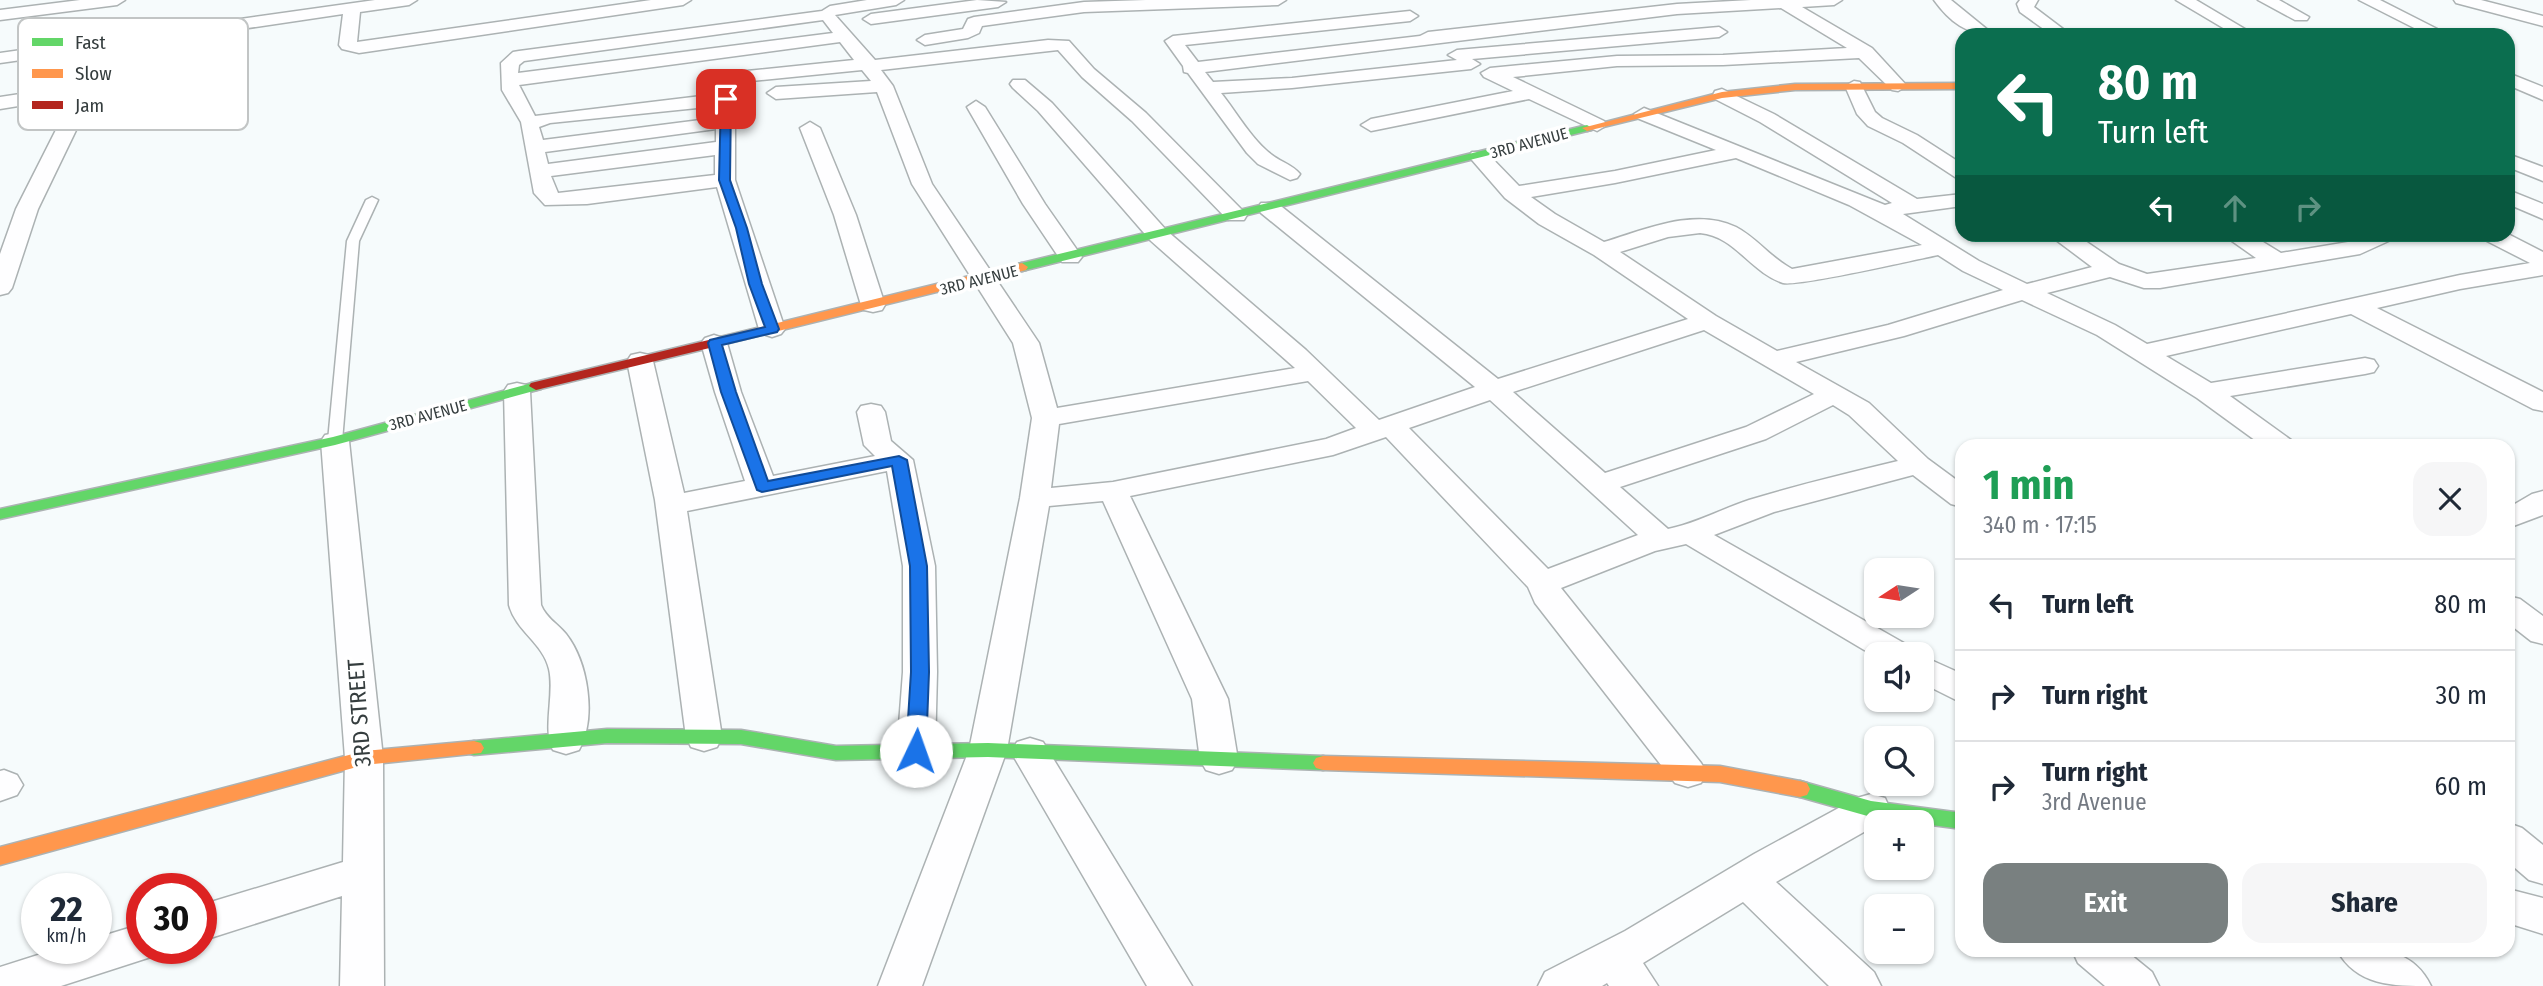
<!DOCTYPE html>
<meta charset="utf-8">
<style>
:root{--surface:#fff;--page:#f6f6f7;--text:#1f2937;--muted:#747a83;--line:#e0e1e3;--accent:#798080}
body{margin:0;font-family:"Fira Sans Condensed",sans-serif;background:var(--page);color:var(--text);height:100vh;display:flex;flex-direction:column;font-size:26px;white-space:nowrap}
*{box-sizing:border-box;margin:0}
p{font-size:23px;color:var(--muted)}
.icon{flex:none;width:38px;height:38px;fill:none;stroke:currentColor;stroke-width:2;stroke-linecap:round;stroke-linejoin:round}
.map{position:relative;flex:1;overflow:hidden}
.details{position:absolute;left:1955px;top:439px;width:560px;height:518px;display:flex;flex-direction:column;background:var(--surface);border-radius:21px;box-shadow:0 2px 5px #0004}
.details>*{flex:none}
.banner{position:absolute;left:1955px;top:28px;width:560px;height:214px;border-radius:21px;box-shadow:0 2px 5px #0004;background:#0b6e4f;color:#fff;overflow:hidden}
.needle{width:46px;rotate:258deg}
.buttons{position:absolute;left:1864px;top:558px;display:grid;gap:14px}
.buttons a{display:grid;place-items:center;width:70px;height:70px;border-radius:14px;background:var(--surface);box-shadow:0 2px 5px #0004;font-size:35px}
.speed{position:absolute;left:21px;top:873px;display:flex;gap:14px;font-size:35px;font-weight:700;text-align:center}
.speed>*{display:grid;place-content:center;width:91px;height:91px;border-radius:50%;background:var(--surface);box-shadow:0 2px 5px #0004;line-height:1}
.speed small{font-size:18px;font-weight:400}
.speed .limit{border:10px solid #d22;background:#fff;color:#111}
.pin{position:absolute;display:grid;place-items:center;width:60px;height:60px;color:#fff;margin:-30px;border-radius:14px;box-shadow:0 4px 10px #0006}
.me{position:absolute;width:77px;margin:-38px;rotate:3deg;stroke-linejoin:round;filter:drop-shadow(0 0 5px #0008)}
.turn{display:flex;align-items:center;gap:24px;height:147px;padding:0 28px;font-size:32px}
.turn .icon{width:91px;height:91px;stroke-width:2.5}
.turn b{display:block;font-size:49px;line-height:60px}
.lanes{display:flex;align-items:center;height:66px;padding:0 28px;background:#0003;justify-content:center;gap:35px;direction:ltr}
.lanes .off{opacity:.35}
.round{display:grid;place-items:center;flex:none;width:74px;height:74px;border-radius:21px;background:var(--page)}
.head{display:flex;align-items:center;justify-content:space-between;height:119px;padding:0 28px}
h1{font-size:42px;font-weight:700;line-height:52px;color:#1e9e55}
.primary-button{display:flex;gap:14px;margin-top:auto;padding:14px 28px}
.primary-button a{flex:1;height:80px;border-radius:21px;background:var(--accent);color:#fff;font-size:28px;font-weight:700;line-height:80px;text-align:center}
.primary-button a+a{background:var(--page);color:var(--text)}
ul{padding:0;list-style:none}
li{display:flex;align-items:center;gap:21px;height:91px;padding:0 28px;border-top:2px solid var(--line)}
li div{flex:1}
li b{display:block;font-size:26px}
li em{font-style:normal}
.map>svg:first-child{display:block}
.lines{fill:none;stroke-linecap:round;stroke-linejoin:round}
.lane-casing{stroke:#acb2b3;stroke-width:3}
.street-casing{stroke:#acb2b3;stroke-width:3}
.fast-casing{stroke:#acb2b3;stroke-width:3}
.slow-casing{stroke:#acb2b3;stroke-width:3}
.jam-casing{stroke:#acb2b3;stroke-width:3}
.lane{fill:#fefeff;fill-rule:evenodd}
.street{fill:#fefeff;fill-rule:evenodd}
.fast{fill:#63d668;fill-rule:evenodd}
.slow{fill:#ff974d;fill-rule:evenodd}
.jam{fill:#b3261e;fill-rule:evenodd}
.route{fill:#1a73e8;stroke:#114b97;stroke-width:2}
.labels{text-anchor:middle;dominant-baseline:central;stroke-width:7;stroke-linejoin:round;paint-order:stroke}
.far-street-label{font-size:16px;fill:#353d3e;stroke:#fff}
.near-street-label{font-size:23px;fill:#353d3e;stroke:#fff}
.key{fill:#fff;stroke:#c2c5c5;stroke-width:2}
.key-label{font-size:19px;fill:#353d3e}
</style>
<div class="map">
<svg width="2543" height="986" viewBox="0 0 2543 986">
<rect width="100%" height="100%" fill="#f6fbfc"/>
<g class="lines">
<g class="lane-casing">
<path id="lane" d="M372,197L378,200L359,241L342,441L335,445L328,441L347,241L366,200Z"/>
</g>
<g class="street-casing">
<path id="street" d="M80,0H125L117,5L0,20V10Z
M375,0H417L409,5L360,12L357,42L651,0H691L683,5L359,53L342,49L339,45L343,14L201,35L195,65L184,79L0,109V97L172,71L177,64L183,37L0,63V53Z
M867,0H904L896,5L835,15L875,60L1048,40L1069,41L1094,69L1146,113L1247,215L1244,220H1228L1132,121L1082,77L1058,50L881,70L893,86L932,184L1039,343L1057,408L1295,368L1151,241L1038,111L1013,88L1010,84L1013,80H1025L1052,103L1167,231L1306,350L1379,420L1475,387L1261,213L1258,208L1261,203H1277L1498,379L1688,319L1594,255L1539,224L1505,198L1472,160L1469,156L1472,152H1486L1519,186L1615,171L1716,150L1637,118L1634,114L1644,108L1885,205L1892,203L1760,122L1715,99L1713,95L1715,91L1722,89L1774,114L1917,199L1962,194V206L1903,214L1979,261L2027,284L2092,267L2048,234H2075L2119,264L2147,274L2256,258L2222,234H2250L2281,253L2354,241L2367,234H2396L2393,239L2360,254L2160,288H2144L2110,277L2047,293L2115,325L2147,344L2460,275L2530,263L2483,239L2480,234H2508L2543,252V275L2460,289L2377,308L2543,392V411L2533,409L2351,314L2166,356L2211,383L2365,358L2374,360L2378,366L2374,372L2365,374L2230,396L2291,440L2295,446H2263L2197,398L2097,335L2022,300L1904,336L1796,362L1869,403L1928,459L1962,484V507L1951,504L1913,475L1774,512L1714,535L1909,646L1914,654H1876V657L1686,544L1655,551L1561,588L1701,763L1707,773L1701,783L1688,787L1675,783L1535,603L1528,587L1386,437L1333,455L1130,496L1228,699L1238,760L1232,770L1219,774L1206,770L1200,760L1192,699L1103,501L1049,506L1007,750L922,986H878L969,750L1020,498L1032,418L1013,343L912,184L877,92L776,99L767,93L776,87L871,81L862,70L741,82L735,99L738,122L735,125V180L785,329L781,334L772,337L763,334L759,329L717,187L587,204L545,205L534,193L521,122L502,90L501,63L513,52L519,51L822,11L830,6ZM823,20L833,33L518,73L519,65L524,61ZM840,42L854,60L737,72L727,75L718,94L535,116L519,85ZM717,106L716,118L543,140L539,127L550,123ZM716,129V142L548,164L545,152ZM715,155V175L558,193L551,176ZM1736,158L1849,205L1922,245L1792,269C1771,258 1757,238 1736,227C1695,207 1644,230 1604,242L1555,214L1531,197L1615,183ZM1700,233C1735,236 1750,272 1783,283C1797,287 1914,260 1938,255L1963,271L2003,290L1888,325L1777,351L1716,316L1620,252L1668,237ZM1704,330L1814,394L1746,427L1605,473L1513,392ZM1308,381L1356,428L1326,439L1113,482L1051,488L1059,424ZM1490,400L1638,535L1548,569L1409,428ZM1833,405L1849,415L1898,461C1848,473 1798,485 1749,500C1722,509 1694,524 1668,529L1620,487L1766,439Z
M977,0L1006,2L998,7L871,24L863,19L871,14Z
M1146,0H1286L1278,5L1084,12L982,26L979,33L968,38L925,45L917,40L925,35L963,29L968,19L974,17L1084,2Z
M1751,0H1842L1834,5L1802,7L1872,48L1907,86L1898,91L1892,90L1859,58L1723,65L1617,66L1513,77L1604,121L1607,125L1597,131L1529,99L1371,131L1361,125L1371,119L1513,91L1484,77L1481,73L1490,68L1617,56L1723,55L1847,48L1781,8L1677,14L1205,72L1213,82L1292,78L1457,60L1448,55L1457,50L1719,27L1727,32L1719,37L1472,59L1480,64L1471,69L1292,88L1221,93C1237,113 1252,140 1272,155C1281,162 1293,165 1300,174L1297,178L1290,180L1258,164L1247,153L1188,73L1184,72L1183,66L1165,41L1173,36L1410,11L1418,16L1410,21L1185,45L1198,62L1420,36L1428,32L1677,4Z
M1934,0H1951L1994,35C1967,35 1950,22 1934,0Z
M2020,0H2038L2034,7L2071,35H2052L2020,12L2017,4Z
M2176,0H2196L2255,35H2235Z
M2258,0H2279L2309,17L2307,20H2295Z
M2359,0H2380L2449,35H2428Z
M2454,0H2481L2543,16V26L2456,3Z
M2508,73L2543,87V100L2508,85Z
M1854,81L1860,82L1875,112L1882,118L1917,135L1962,164V179L1955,177L1903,143L1868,126L1857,114L1845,86Z
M976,101L985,107L1045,204L1082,257L1078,262H1062L1023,204L967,107Z
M69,118L79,124L38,209L12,288L8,293L0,295V254L16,209L59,124Z
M810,122L820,128L856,215L885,305L882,310L873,312L864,310L861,305L834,215L800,128Z
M2508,154L2543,167V181L2508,167Z
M2508,190L2543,204V219L2508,204Z
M714,335L723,338L727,343L741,392L773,476L875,456L864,445L857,412L861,406L871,404L881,406L885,412L891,441L913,460L935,566L937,672L935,751L929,761L916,765L903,761L897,751L903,672V566L887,471L687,511L722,737L717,747L704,751L691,747L686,737L655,500L627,361L631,355L640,353L649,355L653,361L684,493L745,481L715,392L701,343L705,338Z
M517,383L526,385L530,391L541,605C546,618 558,624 566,634C588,662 597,718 579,750L566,754L553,750C542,729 555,694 549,669C543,643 516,631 509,605L504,391L508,385Z
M335,433L345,435L349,441L383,758L384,986H340L342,896L201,941V905L343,862L345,758L321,441L325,435Z
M2543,491V515L2508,528V508L2532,494Z
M2508,596L2520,599L2543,616V644L2531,641L2508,623Z
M1922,656L1962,674V703L1922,683Z
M1030,738L1043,742L1192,986H1147L1011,752L1017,742Z
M4,770L17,775L23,785L17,795L0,801V771Z
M1871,794L1885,798L1890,809L1885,820L1776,882L1874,972L1881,986H1829L1743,902L1643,963L1658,986H1609L1607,983L1602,986H1538L1545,972L1625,931L1754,854L1857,798Z
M2508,823L2522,828L2543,845V884L2529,880L2508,862Z
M2508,889L2543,898V934L2508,923Z
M142,924V948H160L157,955L61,986H0V967L60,948H96V938Z
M2072,950H2125L2152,972L2159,986H2105L2078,963Z
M2337,950C2375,950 2411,945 2431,986C2392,986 2357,986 2337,950Z"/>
</g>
<g class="fast-casing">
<path id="fast" d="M1587,125L1592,128L1591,130L1022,271L1016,267L1018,264Z
M536,382L541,383L543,386L541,389L335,445L0,519V509L333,437Z
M607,729L741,730L836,746L988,743L1323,756L1330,758L1333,763L1330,768L1323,770L988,757L836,760L741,744L607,743L474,755L467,753L464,748L467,743L474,741Z
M1800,781L1871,801L1962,813V829L1871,817L1793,795L1790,789L1793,783Z"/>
</g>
<g class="slow-casing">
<path id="slow" d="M1962,83V89L1795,90L1722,98L1587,131L1582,128L1722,92L1795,84Z
M1022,263L1028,267L1026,270L721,345L714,341L716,338Z
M474,741L481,743L484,748L481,753L364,765L0,865V847L364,751Z
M1323,756L1720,766L1800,781L1807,783L1810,789L1807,795L1800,797L1720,782L1323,770L1316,768L1313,763L1316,758Z"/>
</g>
<g class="jam-casing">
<path id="jam" d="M721,337L726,338L728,341L726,344L536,390L529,386L531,383Z"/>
</g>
<use href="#lane" class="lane"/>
<use href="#street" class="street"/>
<use href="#fast" class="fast"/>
<use href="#slow" class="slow"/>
<use href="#jam" class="jam"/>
</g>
<path class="route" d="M726,96L731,99L730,180L747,228L762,284L779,329L777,332L722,345L736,392L768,481L899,456L907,460L927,566L929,672L926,751L923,757L916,759L909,757L906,751L911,672L910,566L892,466L762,492L757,490L721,392L708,343L710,340L765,327L749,284L736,228L719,180L721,99Z"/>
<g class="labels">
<g class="far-street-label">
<text transform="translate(1529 143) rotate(-15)">3RD AVENUE</text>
<text transform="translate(979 280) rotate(-14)">3RD AVENUE</text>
<text transform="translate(428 415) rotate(-15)">3RD AVENUE</text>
</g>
<g class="near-street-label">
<text transform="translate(359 713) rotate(-94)">3RD STREET</text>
</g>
</g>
<rect x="18" y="18" width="230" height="112" rx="10" class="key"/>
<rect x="32" y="38" width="31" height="8" fill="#63d668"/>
<rect x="32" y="69" width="31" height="9" fill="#ff974d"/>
<rect x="32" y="101" width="31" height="8" fill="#b3261e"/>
<g class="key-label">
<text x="75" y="49">Fast</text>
<text x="75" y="80">Slow</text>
<text x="75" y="112">Jam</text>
</g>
</svg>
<div class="buttons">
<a><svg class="needle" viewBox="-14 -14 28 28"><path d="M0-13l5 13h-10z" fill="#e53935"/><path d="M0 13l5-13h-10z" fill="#747a83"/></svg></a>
<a><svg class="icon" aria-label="sound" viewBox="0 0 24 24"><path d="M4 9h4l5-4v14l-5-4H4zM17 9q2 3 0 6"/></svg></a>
<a><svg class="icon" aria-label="search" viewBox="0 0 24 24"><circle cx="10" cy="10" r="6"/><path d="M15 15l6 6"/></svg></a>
<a>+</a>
<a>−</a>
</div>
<div class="speed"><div>22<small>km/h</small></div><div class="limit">30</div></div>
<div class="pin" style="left:726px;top:99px;background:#d93025"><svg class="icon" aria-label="arrive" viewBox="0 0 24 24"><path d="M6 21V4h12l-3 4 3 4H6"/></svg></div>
<svg class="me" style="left:916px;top:751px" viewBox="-20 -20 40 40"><circle r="19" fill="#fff"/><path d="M0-13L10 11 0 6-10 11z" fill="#1a73e8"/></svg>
<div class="banner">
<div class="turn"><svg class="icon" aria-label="left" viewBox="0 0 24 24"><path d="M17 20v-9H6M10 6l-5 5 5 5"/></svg><div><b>80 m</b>Turn left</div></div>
<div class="lanes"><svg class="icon" aria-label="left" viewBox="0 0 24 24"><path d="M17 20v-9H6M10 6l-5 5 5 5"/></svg><svg class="icon off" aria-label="ahead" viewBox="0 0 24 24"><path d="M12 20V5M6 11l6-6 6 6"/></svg><svg class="icon off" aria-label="right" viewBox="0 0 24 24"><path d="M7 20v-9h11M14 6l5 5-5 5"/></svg></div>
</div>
<section class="details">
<div class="head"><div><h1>1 min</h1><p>340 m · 17:15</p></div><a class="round"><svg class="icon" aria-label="close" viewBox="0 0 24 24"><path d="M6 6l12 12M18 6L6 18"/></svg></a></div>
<ul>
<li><svg class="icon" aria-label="left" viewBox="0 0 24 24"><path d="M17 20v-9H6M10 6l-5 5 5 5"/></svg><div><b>Turn left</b></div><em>80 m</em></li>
<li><svg class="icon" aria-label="right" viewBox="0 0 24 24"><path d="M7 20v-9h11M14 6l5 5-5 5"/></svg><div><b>Turn right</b></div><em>30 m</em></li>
<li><svg class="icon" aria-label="right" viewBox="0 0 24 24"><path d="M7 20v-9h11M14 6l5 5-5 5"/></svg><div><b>Turn right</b><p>3rd Avenue</p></div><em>60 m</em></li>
</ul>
<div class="primary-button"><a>Exit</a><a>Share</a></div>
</section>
</div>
